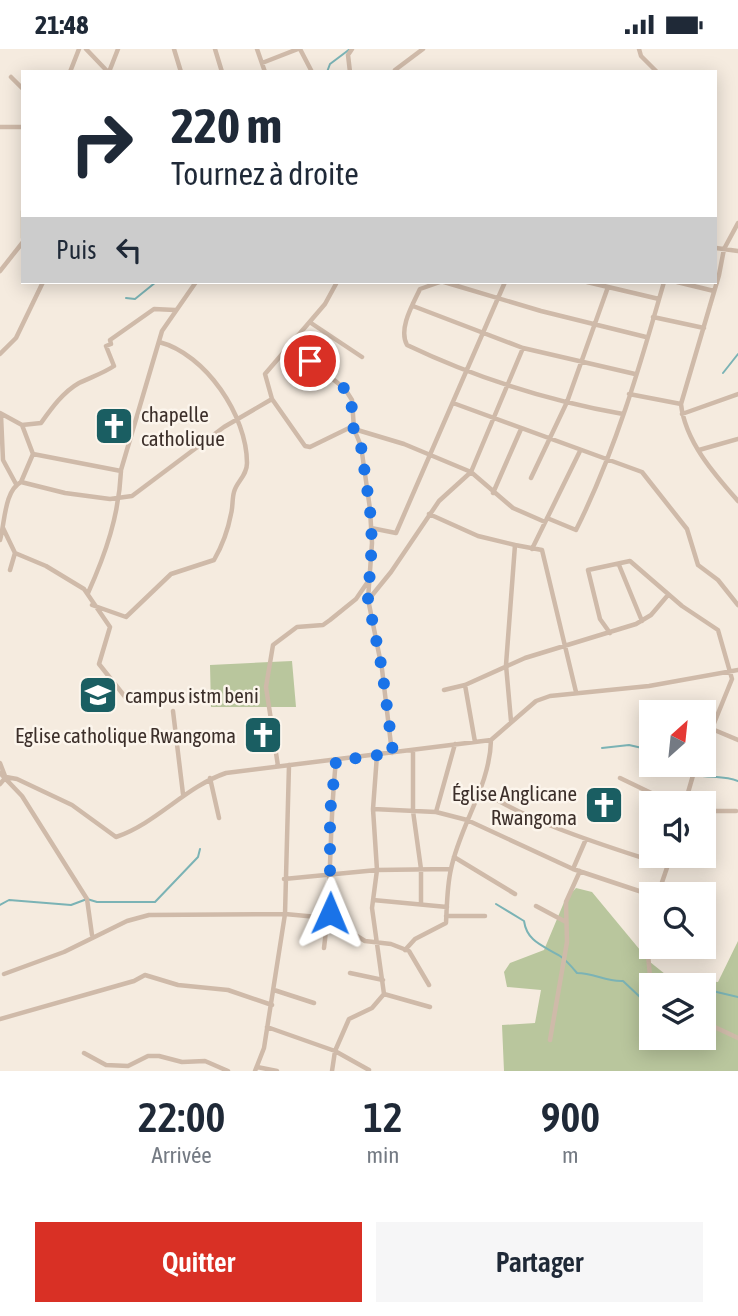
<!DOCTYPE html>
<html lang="fr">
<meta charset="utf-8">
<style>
:root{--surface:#fff;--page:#f6f6f7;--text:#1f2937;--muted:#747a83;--accent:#d93025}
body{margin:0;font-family:"Asap Condensed",sans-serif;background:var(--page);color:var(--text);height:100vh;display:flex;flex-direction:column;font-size:26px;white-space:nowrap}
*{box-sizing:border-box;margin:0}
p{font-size:23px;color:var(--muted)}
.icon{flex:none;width:38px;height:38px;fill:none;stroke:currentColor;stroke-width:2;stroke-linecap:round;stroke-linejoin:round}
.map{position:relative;height:1022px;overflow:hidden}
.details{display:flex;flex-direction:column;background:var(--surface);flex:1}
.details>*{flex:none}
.banner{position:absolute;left:21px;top:21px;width:696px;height:214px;border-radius:0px;box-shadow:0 4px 18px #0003;background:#fff;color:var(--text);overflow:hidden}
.needle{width:46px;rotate:27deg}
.buttons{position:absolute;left:639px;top:651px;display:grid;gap:14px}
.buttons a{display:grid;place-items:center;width:77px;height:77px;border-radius:0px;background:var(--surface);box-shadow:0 4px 18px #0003;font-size:35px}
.pin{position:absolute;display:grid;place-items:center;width:60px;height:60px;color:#fff;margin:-30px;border:4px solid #fff;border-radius:50%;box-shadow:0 2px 7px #0007}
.me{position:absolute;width:77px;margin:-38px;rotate:1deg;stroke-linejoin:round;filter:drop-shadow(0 0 5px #0008)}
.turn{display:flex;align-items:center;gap:24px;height:147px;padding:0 35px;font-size:32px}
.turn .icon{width:91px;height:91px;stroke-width:2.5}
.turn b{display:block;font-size:49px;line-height:60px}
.then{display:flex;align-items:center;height:66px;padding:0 35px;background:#0003;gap:14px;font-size:26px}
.eta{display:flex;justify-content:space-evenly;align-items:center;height:119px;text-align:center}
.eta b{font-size:42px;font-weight:600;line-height:49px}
.primary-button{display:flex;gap:14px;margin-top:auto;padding:14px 35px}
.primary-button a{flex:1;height:80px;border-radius:0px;background:var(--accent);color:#fff;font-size:28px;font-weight:600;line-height:80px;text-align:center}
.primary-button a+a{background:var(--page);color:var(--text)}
.status{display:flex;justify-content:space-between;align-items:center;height:49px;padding:0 35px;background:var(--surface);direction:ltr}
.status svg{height:19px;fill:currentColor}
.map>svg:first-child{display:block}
.green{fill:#b9c69d;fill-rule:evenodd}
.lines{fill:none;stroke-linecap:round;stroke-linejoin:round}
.stream{stroke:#7bb3b5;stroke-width:2}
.minor{stroke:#cfbaa9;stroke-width:4.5}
.route{stroke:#1a73e8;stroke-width:12;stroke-dasharray:0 21.6}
.labels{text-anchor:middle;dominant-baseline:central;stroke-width:5;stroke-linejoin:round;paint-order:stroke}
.poi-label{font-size:21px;fill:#3c2f2a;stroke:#fcf5ec;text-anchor:start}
</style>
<div class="status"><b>21:48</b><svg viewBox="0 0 49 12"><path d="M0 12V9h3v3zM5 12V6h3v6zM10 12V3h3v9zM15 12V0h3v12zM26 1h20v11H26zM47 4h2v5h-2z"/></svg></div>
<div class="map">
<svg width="738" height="1022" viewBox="0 0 738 1022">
<rect width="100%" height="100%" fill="#f5ebdf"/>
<path class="green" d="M292,612L296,658H211L210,616Z
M576,839L592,843L650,913L670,929L718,933L738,892V1022H504L502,976L535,974L541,941L507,938L504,923L510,914L544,901L565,851ZM651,936H704V989H651Z"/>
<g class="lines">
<path class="stream" d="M327,23L330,15L350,0
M126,249L135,250L156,233
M723,324L738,305
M602,699L629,696L651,701
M679,716C694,733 719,724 738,732
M496,855L524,872C527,893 544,897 560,907C566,911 572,918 577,924C594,924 606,933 623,932L640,948L651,945
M0,856L9,851L71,856L87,850L97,853H155L198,808L200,800
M660,936L668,931L683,936
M704,940L738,948"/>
<path class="minor" d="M86,0L108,23
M174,0L181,23
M215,0L222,23
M257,0L265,23
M300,0L312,23
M639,0L641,7L657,23
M262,14L298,0
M395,21L423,0
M70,23L79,0
M109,23L118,0
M350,23L348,6L352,0
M11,28L23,40
M0,78H23
M23,162V189
M738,174L724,200L719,226L681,355C685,392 714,425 738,452
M716,199L738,202
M0,222L23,193
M337,233L325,255L265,325L272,350L305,397L310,398L349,379L354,380L361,397L370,460L372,494L368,550L382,620L392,704
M440,233L420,240C413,255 398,280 407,296C474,328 550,352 623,365
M444,233L541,262L646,288
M587,233L659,250
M677,233L714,242
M413,257L523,299L635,325
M653,268L704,279
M311,274L362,308
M289,294L345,340L352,351L354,380L404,395L471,423L513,459L545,473
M0,305L16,289L43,233
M629,345L681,355
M453,354L642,423L687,480L698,516L718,531L738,556
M0,364L22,376L33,405L21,433C4,442 5,474 0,491
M682,365L738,345
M1,366L3,411L16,435
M22,376L41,374C51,360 63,343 79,334C91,328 102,325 114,317L106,297L111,295L110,291L154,260L175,261
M699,401L738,390
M33,405L121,422C119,466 106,504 88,544
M121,421L162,282L196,233
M531,429L567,353L608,238
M21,433L65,444L110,450L132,447L224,378L272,350
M493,444L521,380
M429,465L478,487L515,496
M547,469L576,481C615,403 640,317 664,233
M3,479L15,504L46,517L84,540L110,578L99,615L126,649
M371,479L396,484L505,233
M532,500L580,402
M619,516L642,572
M10,521L15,504
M369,550L391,523L439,452L471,423L523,299
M92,556L126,568L171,525L214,511C222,497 228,481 231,465C233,458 232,450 234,443C237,432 247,427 247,414C247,367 206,305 159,293
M610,584L600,570L588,521L630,512L682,557L718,581L732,630L704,699
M465,636L475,693
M444,641L465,636L525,609L636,575L651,566L668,546
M173,662L183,745
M511,672L506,616L515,496L542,501L576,643
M712,680L738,691
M413,701V762L421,820V855
M0,714L5,727
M278,717L266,638L273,596L297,578L323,576L330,571L356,550L367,534
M0,724L22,747L87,850L92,886
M6,728L17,730L72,756L116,788C157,774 185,738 226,724L491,691L536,652L550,647L649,637L738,621
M210,729L219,769
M620,729L672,754
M0,735L6,728
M480,741C537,777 604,796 667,817
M685,754L696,716
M373,760L436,763L467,771L573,820L651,846
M704,762H736
M436,763L455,695
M454,808L515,845
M573,820L586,790
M284,830L377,821L451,820
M658,845L671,807
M373,851L447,858
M536,857L566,873
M446,867H485
M651,867L646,884L651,938
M695,898L706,901
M324,899C332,837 329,775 336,712
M405,901L415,890L446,874C447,856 447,837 451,820C460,776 490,737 491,691
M350,924L383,931
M4,925L64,903L127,872L149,866L285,865L328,869L365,892L391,895L409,902L429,936
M274,941L314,954
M384,945L430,958
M0,970L134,932L145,926L178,936L228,941L272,956
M704,973L738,989
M267,978L335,1002L369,1021
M550,991L567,893L566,853L580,822
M84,1004L106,1016L128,1017L148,1007H159L182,1013L205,1012L228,1022
M257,1018L277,1022
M255,1022L264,999L285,865L289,716
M332,1022L335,1002L349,970L372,959L384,945L372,859L377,821L373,760L377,706"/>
</g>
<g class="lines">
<path class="route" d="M310,312L345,340L352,352L351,373L361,397L370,460L372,494L368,550L382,620L393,704L336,712L330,764V864"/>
</g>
<defs>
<g id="church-square" transform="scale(2.0125)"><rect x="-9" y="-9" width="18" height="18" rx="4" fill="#1a5e62" stroke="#fcf5ec"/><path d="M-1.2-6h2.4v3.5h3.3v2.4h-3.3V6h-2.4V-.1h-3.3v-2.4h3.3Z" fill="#fff"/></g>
<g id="university-square" transform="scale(2.0125)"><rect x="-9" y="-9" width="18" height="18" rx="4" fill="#1a5e62" stroke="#fcf5ec"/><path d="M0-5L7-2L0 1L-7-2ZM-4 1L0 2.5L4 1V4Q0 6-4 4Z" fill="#fff"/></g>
</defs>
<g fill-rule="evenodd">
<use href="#church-square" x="114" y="377"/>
<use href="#university-square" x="98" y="646"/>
<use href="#church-square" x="263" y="686"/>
<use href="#church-square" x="604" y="756"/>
</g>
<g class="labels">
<g class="poi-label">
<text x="141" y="365">chapelle<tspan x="141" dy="24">catholique</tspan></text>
<text x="125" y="646">campus istm beni</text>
<text x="236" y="686" text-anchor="end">Eglise catholique Rwangoma</text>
<text x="577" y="744" text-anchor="end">Église Anglicane<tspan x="577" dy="24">Rwangoma</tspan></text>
</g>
</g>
</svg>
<div class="buttons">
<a><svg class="needle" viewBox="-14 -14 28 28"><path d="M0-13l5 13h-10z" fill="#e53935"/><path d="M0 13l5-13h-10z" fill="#747a83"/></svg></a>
<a><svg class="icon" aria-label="sound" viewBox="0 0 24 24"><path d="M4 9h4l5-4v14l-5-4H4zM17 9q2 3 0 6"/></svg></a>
<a><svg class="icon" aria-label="search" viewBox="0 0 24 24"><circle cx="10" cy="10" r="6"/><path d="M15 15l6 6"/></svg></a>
<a><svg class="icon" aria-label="layers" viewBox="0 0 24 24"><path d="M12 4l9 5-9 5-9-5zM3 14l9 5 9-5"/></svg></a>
</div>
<div class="pin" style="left:310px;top:312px;background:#d93025"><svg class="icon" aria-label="arrive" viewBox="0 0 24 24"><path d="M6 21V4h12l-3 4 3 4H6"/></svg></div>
<svg class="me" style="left:330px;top:864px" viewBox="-20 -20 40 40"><path d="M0-17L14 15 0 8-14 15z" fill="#1a73e8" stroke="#fff" stroke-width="4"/></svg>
<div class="banner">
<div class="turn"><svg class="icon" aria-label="right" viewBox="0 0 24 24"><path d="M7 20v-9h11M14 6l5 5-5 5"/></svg><div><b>220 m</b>Tournez à droite</div></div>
<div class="then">Puis<svg class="icon" aria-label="left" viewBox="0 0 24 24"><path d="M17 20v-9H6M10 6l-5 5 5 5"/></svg></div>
</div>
</div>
<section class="details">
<div class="eta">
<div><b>22:00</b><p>Arrivée</p></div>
<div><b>12</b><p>min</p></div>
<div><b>900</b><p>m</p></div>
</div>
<div class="primary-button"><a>Quitter</a><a>Partager</a></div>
</section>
